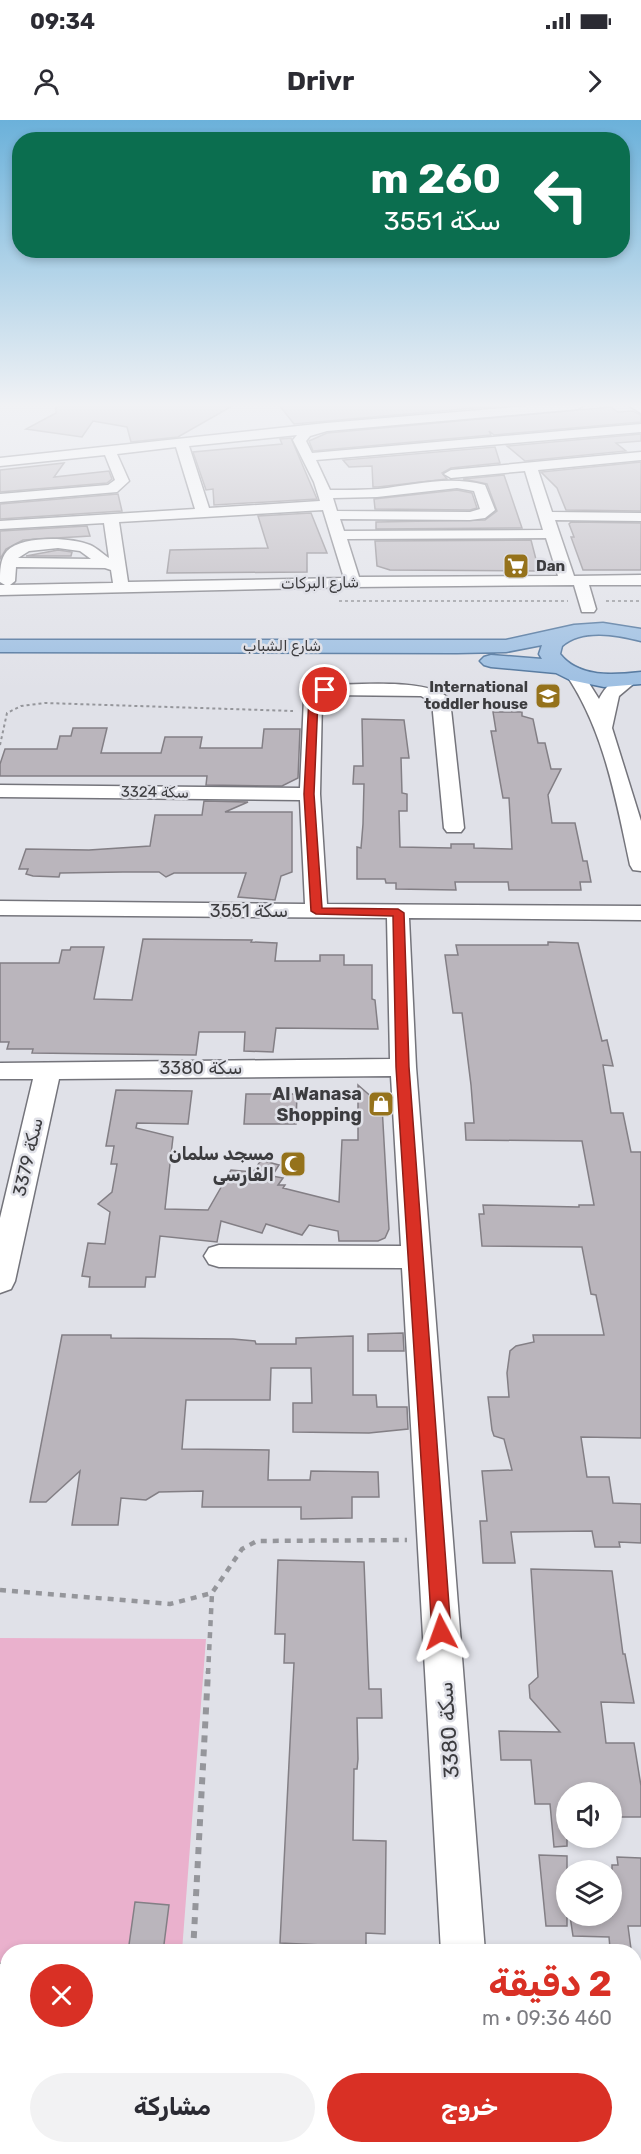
<!DOCTYPE html>
<html lang="ar">
<meta charset="utf-8">
<style>
:root{--surface:#fff;--page:#f2f2f3;--text:#2b2b33;--muted:#7c7c81;--accent:#d93025}
body{margin:0;font-family:Rubik,"Noto Sans Arabic",sans-serif;background:var(--page);color:var(--text);direction:rtl;height:100vh;display:flex;flex-direction:column;font-size:22px;white-space:nowrap}
*{box-sizing:border-box;margin:0}
p{font-size:20px;color:var(--muted)}
.icon{flex:none;width:33px;height:33px;fill:none;stroke:currentColor;stroke-width:2;stroke-linecap:round;stroke-linejoin:round}
.map{position:relative;flex:1;overflow:hidden;direction:ltr}
.side{position:absolute;left:0px;top:1824px;width:642px;height:210px;display:flex;flex-direction:column;background:var(--surface);border-radius:24px 24px 0 0;box-shadow:0 3px 9px #0003;direction:rtl}
.side>*{flex:none}
.banner{position:absolute;left:12px;top:12px;width:618px;height:126px;border-radius:24px;box-shadow:0 3px 9px #0003;direction:rtl;background:#0b6e4f;color:#fff;overflow:hidden}
.buttons{position:absolute;left:556px;top:1662px;display:grid;gap:12px}
.buttons a{display:grid;place-items:center;width:66px;height:66px;border-radius:50%;background:var(--surface);box-shadow:0 3px 9px #0003;font-size:30px}
.pin{position:absolute;display:grid;place-items:center;width:51px;height:51px;color:#fff;margin:-26px;border:3px solid #fff;border-radius:50%;box-shadow:0 2px 6px #0007}
.me{position:absolute;width:66px;margin:-33px;rotate:356deg;stroke-linejoin:round;filter:drop-shadow(0 0 4px #0008)}
.turn{display:flex;align-items:center;gap:21px;height:126px;padding:0 30px;font-size:27px}
.turn .icon{width:78px;height:78px;stroke-width:2.5}
.turn b{display:block;font-size:42px;line-height:51px}
.round{display:grid;place-items:center;flex:none;width:63px;height:63px;border-radius:32px;background:var(--page)}
.summary{display:flex;align-items:center;justify-content:space-between;height:102px;padding:0 30px}
h1{font-size:36px;font-weight:700;line-height:45px;color:var(--accent)}
.button{display:flex;gap:12px;margin-top:auto;padding:12px 30px}
.button a{flex:1;height:69px;border-radius:36px;background:var(--accent);color:#fff;font-size:24px;font-weight:700;line-height:69px;text-align:center}
.button a+a{background:var(--page);color:var(--text)}
.status{display:flex;justify-content:space-between;align-items:center;height:42px;padding:0 30px;background:var(--surface);direction:ltr}
.status svg{height:16px;fill:currentColor}
header{display:flex;justify-content:space-between;align-items:center;height:78px;padding:0 30px;background:var(--surface);font-size:27px;font-weight:700}
.map>svg:first-child{display:block}
.green{fill:#eab1cd}
.building{fill:#bab5bc;stroke:#837f85;stroke-width:1.5}
.lines{fill:none;stroke-linecap:round;stroke-linejoin:round}
.minor-casing{stroke:#74747b;stroke-width:3}
.major-casing{stroke:#50759d;stroke-width:3}
.path-far2{stroke:#95969b;stroke-width:2;stroke-dasharray:3 3;stroke-linecap:butt}
.path-far1{stroke:#95969b;stroke-width:4.5;stroke-dasharray:6 6;stroke-linecap:butt}
.path{stroke:#95969b;stroke-width:6;stroke-dasharray:7 7;stroke-linecap:butt}
.minor{fill:#fff;fill-rule:evenodd}
.major{fill:#9dbfe2;fill-rule:evenodd}
.route{fill:#d93025;stroke:#8d1f18;stroke-width:1.5}
.labels{text-anchor:middle;dominant-baseline:central;stroke-width:5;stroke-linejoin:round;paint-order:stroke}
.far-poi-label{font-size:15px;font-weight:bold;fill:#3c3c3f;stroke:#e0e1e8;text-anchor:start}
.far-street-label{font-size:15px;fill:#3c3c3f;stroke:#e0e1e8}
.street-label{font-size:18px;fill:#3c3c3f;stroke:#e0e1e8}
.poi-label{font-size:18px;font-weight:bold;fill:#3c3c3f;stroke:#e0e1e8;text-anchor:end}
.near-street-label{font-size:21px;fill:#3c3c3f;stroke:#e0e1e8}
</style>
<div class="status"><b>09:34</b><svg viewBox="0 0 49 12"><path d="M0 12V9h3v3zM5 12V6h3v6zM10 12V3h3v9zM15 12V0h3v12zM26 1h20v11H26zM47 4h2v5h-2z"/></svg></div>
<header><svg class="icon" aria-label="forward" viewBox="0 0 24 24"><path d="M9 5l7 7-7 7"/></svg>Drivr<svg class="icon" aria-label="person" viewBox="0 0 24 24"><circle cx="12" cy="8" r="4"/><path d="M4 21q1-7 8-7t8 7"/></svg></header>
<div class="map">
<svg width="641" height="2034" viewBox="0 0 641 2034">
<rect width="100%" height="100%" fill="#e0e1e8"/>
<path class="green" d="M0,1518L206,1519L182,1831L8,1832L7,1844L0,1843Z"/>
<path class="building" d="M56,285H234L178,317L131,322L127,307L93,301L82,317L26,309L56,293Z
M279,285H497V286L294,304Z
M611,287L618,292L633,291L641,295V302L494,315L489,311L491,315L313,331L309,321L327,313Z
M641,314V321L616,323L626,331L525,341L507,326Z
M291,318L317,379L214,385L213,369L206,370L193,332L282,324L280,319Z
M495,327L500,343L451,348L442,353L447,359L378,367H373L372,346L349,347L343,340Z
M641,342V391L566,390L557,368L541,352Z
M64,343L54,357L109,351L112,359L107,363L0,372V350Z
M504,355L522,408L376,409V402L485,400L497,391L487,364L463,359Z
M457,370L472,373L477,388L470,390L375,389L374,379Z
M118,374L122,391L0,399V384Z
M311,393L327,433H307V452L167,453L170,430L268,428L258,396Z
M571,402L641,403V450H583L571,417H574L569,404Z
M87,406L90,416L23,420L6,429L0,439V411Z
M531,420L539,451L390,450L377,446L375,421Z
M58,430L72,432L71,436H26Z
M493,592H522V596L533,599L538,623H545L551,649H561L548,675L552,703H575L583,741H587L591,762H580L581,770H509L508,762H455L456,770L396,769V763H386L385,759H357V727L361,728L363,704L364,664H353L354,646H363L362,599L404,600L409,638H401L402,673L407,674V691H399L400,727L451,728V724H474V728L512,729L509,678H503L491,611H496Z
M73,608H107L101,633H161L165,617H202L200,628H262L264,609H300L298,658L282,666L206,665L207,656H0V644L5,629H57L60,616H71Z
M204,681L248,682L225,692H292V752L281,756L275,780L238,777L246,753H174L166,757L159,752H123L60,753L59,757L33,756L26,754L28,749H19L26,729L89,730L150,726L155,695H202Z
M143,819L252,820L251,822L277,823L275,841H320V835H344V845H372V879L375,880L378,909L276,908L273,932L244,931L245,912H199L196,935L32,933L33,929H7L9,922H0V843H59L62,830H70L71,827H104L94,879L132,880Z
M548,822L578,823L602,921L607,920L613,946L603,945L611,993H623L631,1032H641V1318L581,1317L587,1357H609L613,1383L641,1384V1423L619,1422L620,1427H595L592,1411L511,1412L515,1443H483L480,1401H487L482,1351L512,1350L504,1319L494,1316L492,1310L488,1277H509L507,1253L510,1231L516,1226L534,1222L533,1215H604L596,1175L591,1174L582,1127L482,1126L479,1094H484L483,1085L579,1087V1085H594L582,1021L466,1020L465,1003H474L471,965L462,893H453L445,835H458L456,825H548Z
M358,965L382,986L389,1109L385,1118L378,1121H339L338,1111L309,1105L302,1115L266,1104L262,1113L221,1101L217,1122L160,1116L155,1157H146L145,1167H89L90,1157L82,1156L88,1123L105,1124L110,1092L98,1084L112,1072L117,1044H111L114,1026H106L116,970L192,971L188,1004L137,1003L136,1008L173,1017L165,1089L208,1090L231,1050L253,1052L261,1040L279,1045L272,1056L283,1058L278,1065H285L283,1068L339,1082L342,1020H358Z
M246,974H297L296,1004H244Z
M403,1213L404,1231H368V1214Z
M62,1215H111V1218L233,1219L255,1221L256,1224H296V1218L353,1216V1275H376L377,1287H407L408,1309L369,1313L293,1312V1283H312L311,1248H271L270,1280H186L182,1329L269,1330L268,1360H310L311,1351L378,1352L379,1377H352V1398L301,1399V1387H202L203,1371L159,1372L146,1380L121,1378L118,1405H72L80,1351L46,1382H30Z
M278,1440L364,1442L369,1569H381L382,1598H357L358,1639L357,1649H354L353,1720L386,1721L385,1814L366,1813V1827L280,1823L294,1543H284L285,1514H275Z
M531,1449L612,1451L623,1534H625L634,1583L601,1582L606,1623H634L641,1666V1697H612V1672H567V1726L554,1727L550,1684H535L531,1640H501L499,1611L560,1612L530,1578L529,1565L538,1557Z
M539,1735L567,1736V1806H546Z
M617,1737L641,1738V1806H628L631,1829L610,1828L609,1817L573,1816L570,1796H612V1745H618Z
M135,1782L169,1785L163,1832H128Z"/>
<g class="lines">
<g class="minor-casing">
<path id="minor" d="M539,285H584L578,289L327,311L310,316L306,321L312,333L641,304V312L316,340L330,370C346,370 362,370 378,369C414,365 448,355 485,365L495,390L485,398L470,400L340,399L344,411L543,410L525,351L451,358L444,354L451,350L641,332V340L538,350L552,392L641,393V401L555,400L574,456L641,455V465H589L596,489L594,492H582L574,465L353,467L0,475V465H5L0,462C0,451 0,439 7,431C22,415 71,417 90,425C97,428 103,434 109,438L104,403L0,409V401L195,389L176,327L117,334L129,361L117,372L0,382V374L108,365L115,360L105,335L0,346V338L326,303ZM297,315L293,320L314,362L320,381L209,388L189,326ZM457,368L474,371L480,389L470,392L337,391L333,378L377,377ZM323,390L344,458L128,462L119,402ZM546,418L558,456L359,457L347,419ZM58,428L80,431L91,439L18,438L29,431ZM16,447L105,448L111,450L113,463L10,465L15,461Z
M628,285H641V293Z
M574,548L580,549L599,579C606,565 620,552 635,556L638,560L619,576L612,608L641,701V751L633,750L630,745C616,680 604,609 565,553Z
M325,565C353,565 433,557 450,580L464,708L461,712H447L444,708L432,582L421,576L329,575L322,580L320,674L327,784L641,786V800L409,798L416,947L485,1832H441L402,1148L219,1147L209,1144L204,1136L209,1128L219,1125L401,1126L391,956L59,959L15,1161L11,1169L0,1173V1098L33,959H0V943L390,939L387,798L0,795V781L305,784L300,680L0,677V665L300,668L304,578Z
M0,1844H8V1888H0Z
M634,1849H641V1893H634Z"/>
</g>
<g class="major-casing">
<path id="major" d="M603,503L641,509V521C617,515 583,508 562,526L560,534C579,558 613,555 641,552V564L604,567L570,560L556,553L491,547L484,545L480,541L484,537L491,535L542,539L539,534L542,525L506,532L457,533L0,532V520H506L574,505Z"/>
</g>
<path class="path-far2" d="M339,481H568
M606,481H641
M0,625L7,593L21,586L45,583L293,591"/>
<path class="path-far1" d="M0,1470L170,1484L212,1473L242,1429L257,1421L407,1420
M208,1554L212,1473"/>
<path class="path" d="M193,1832L208,1552"/>
<use href="#minor" class="minor"/>
<use href="#major" class="major"/>
</g>
<linearGradient id="sky" x2="0" y2="1"><stop stop-color="#6bb1da"/><stop offset="0.5" stop-color="#f1f2f5"/><stop offset="1" stop-color="#f1f2f5" stop-opacity="0"/></linearGradient>
<rect width="641" height="570" fill="url(#sky)"/>
<path class="route" d="M325,567L330,570L318,579L314,674L322,788L398,789L404,793L409,947L451,1512L448,1518L441,1521L435,1518L432,1512L396,947L393,796L316,794L311,791L304,674L309,578Z"/>
<defs>
<g id="supermarket-square" transform="scale(1.35)"><rect x="-9" y="-9" width="18" height="18" rx="4" fill="#95721b" stroke="#e0e1e8"/><path d="M-6-5.5h2.5l.6 2H6L4.5 2H-2.5L-4.4-4H-6ZM-1.5 3.2a1.3 1.3 0 1 0 .1 0ZM3 3.2a1.3 1.3 0 1 0 .1 0Z" fill="#fff"/></g>
<g id="school-square" transform="scale(1.35)"><rect x="-9" y="-9" width="18" height="18" rx="4" fill="#95721b" stroke="#e0e1e8"/><path d="M0-5L7-2L0 1L-7-2ZM-4 1L0 2.5L4 1V4Q0 6-4 4Z" fill="#fff"/></g>
<g id="shop-square" transform="scale(1.35)"><rect x="-9" y="-9" width="18" height="18" rx="4" fill="#95721b" stroke="#e0e1e8"/><path d="M-5-2.5h2.3a2.7 3.5 0 0 1 5.4 0H5L5.5 6h-11ZM-1.5-2.5h3a1.5 2.3 0 0 0-3 0Z" fill="#fff"/></g>
<g id="mosque-square" transform="scale(1.35)"><rect x="-9" y="-9" width="18" height="18" rx="4" fill="#95721b" stroke="#e0e1e8"/><path d="M3.5-4.9A6 6 0 1 0 3.5 4.9A5 5 0 1 1 3.5-4.9Z" fill="#fff"/></g>
</defs>
<g fill-rule="evenodd">
<use href="#supermarket-square" x="516" y="446"/>
<use href="#school-square" x="548" y="576"/>
<use href="#shop-square" x="381" y="984"/>
<use href="#mosque-square" x="293" y="1044"/>
</g>
<g class="labels">
<g class="far-poi-label">
<text x="536" y="446">Dan</text>
<text x="528" y="567" text-anchor="end">International<tspan x="528" dy="17">toddler house</tspan></text>
</g>
<g class="far-street-label">
<text transform="translate(320 463) rotate(-1)">شارع البركات</text>
<text x="282" y="526">شارع الشباب</text>
<text transform="translate(155 672) rotate(1)">سكة 3324</text>
</g>
<g class="street-label">
<text x="249" y="791">سكة 3551</text>
<text x="201" y="948">سكة 3380</text>
<text transform="translate(28 1037) rotate(-77)">سكة 3379</text>
</g>
<g class="poi-label">
<text x="362" y="974">Al Wanasa<tspan x="362" dy="21">Shopping</tspan></text>
<text x="274" y="1034">مسجد سلمان<tspan x="274" dy="21">الفارسى</tspan></text>
</g>
<g class="near-street-label">
<text transform="translate(448 1610) rotate(-94)">سكة 3380</text>
</g>
</g>
</svg>
<div class="buttons">
<a><svg class="icon" aria-label="sound" viewBox="0 0 24 24"><path d="M4 9h4l5-4v14l-5-4H4zM17 9q2 3 0 6"/></svg></a>
<a><svg class="icon" aria-label="layers" viewBox="0 0 24 24"><path d="M12 4l9 5-9 5-9-5zM3 14l9 5 9-5"/></svg></a>
</div>
<div class="pin" style="left:325px;top:570px;background:#d93025"><svg class="icon" aria-label="arrive" viewBox="0 0 24 24"><path d="M6 21V4h12l-3 4 3 4H6"/></svg></div>
<svg class="me" style="left:441px;top:1512px" viewBox="-20 -20 40 40"><path d="M0-17L14 15 0 8-14 15z" fill="#d93025" stroke="#fff" stroke-width="4"/></svg>
<div class="banner">
<div class="turn"><svg class="icon" aria-label="left" viewBox="0 0 24 24"><path d="M17 20v-9H6M10 6l-5 5 5 5"/></svg><div><b>260 m</b>سكة 3551</div></div>
</div>
<section class="side">
<div class="summary"><div><h1>2 دقيقة</h1><p>460 m · 09:36</p></div><a class="round" style="background:#d93025;color:#fff"><svg class="icon" aria-label="close" viewBox="0 0 24 24"><path d="M6 6l12 12M18 6L6 18"/></svg></a></div>
<div class="button"><a>خروج</a><a>مشاركة</a></div>
</section>
</div>
